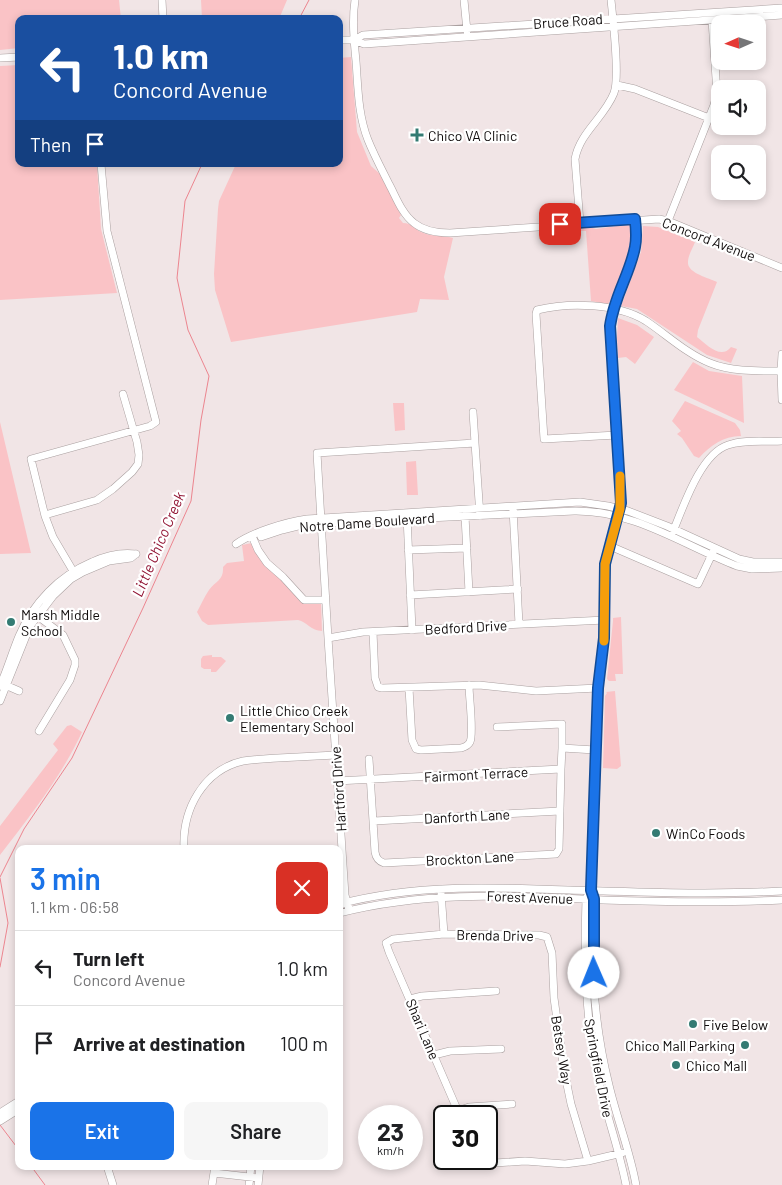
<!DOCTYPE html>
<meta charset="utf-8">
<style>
:root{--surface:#fff;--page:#f6f6f6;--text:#202124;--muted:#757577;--line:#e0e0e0;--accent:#1a73e8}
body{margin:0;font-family:Barlow,sans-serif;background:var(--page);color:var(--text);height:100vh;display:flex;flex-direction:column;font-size:19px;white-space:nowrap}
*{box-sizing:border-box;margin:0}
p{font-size:16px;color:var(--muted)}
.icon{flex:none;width:28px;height:28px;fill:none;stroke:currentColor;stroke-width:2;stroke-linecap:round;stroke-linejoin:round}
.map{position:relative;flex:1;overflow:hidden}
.drawer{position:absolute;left:15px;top:845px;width:328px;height:325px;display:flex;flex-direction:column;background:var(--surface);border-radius:10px;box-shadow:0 2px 8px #0003}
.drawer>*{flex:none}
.hud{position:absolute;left:15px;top:15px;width:328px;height:152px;border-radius:10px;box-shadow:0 2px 8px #0003;background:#1a4fa0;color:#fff;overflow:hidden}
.needle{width:32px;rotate:267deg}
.buttons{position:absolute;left:711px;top:15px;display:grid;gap:10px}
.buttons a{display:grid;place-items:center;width:55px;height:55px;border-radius:10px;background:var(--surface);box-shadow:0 2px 8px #0003;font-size:25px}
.speed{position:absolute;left:358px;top:1105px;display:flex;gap:10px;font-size:25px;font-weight:700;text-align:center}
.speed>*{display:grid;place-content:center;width:65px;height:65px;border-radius:50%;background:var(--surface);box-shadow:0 2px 8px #0003;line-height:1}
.speed small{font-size:12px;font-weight:400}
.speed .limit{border:2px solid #111;border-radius:8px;background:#fff;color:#111}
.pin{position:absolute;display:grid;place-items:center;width:42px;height:42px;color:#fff;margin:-21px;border-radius:10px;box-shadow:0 2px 8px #0006}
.me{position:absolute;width:55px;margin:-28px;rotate:359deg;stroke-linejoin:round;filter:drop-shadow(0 0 4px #0008)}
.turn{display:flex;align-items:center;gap:18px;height:105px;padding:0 15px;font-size:22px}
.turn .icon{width:65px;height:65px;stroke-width:2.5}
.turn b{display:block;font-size:35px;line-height:42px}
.then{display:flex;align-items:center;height:48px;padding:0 15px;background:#0003;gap:10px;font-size:19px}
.round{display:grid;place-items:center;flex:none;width:52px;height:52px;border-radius:10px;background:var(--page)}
.summary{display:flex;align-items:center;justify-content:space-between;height:85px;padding:0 15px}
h1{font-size:30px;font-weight:600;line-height:38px;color:var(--accent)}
.action{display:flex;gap:10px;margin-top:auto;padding:10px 15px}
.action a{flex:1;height:58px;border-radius:10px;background:var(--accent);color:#fff;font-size:20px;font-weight:600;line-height:58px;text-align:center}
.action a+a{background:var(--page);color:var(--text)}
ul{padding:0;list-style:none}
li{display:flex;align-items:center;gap:15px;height:75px;padding:0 15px;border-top:1px solid var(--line)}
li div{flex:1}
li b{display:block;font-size:19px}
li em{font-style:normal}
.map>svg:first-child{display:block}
.green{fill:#fac3c6}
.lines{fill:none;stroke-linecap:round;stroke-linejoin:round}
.stream{stroke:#ec858f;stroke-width:1}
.minor-casing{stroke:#aaa0a0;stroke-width:8}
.minor{stroke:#fff;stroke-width:7}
.route-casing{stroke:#114b97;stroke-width:12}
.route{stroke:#1a73e8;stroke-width:9}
.slow{stroke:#f59e0b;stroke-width:9}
.poi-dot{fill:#347b73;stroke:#fff;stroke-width:2}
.labels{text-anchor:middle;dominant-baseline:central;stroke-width:4.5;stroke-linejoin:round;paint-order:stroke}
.street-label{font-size:14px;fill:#0f0b0b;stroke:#fff}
.poi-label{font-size:14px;fill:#0f0b0b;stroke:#fff;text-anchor:start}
.water-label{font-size:15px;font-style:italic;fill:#921635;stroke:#fff}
</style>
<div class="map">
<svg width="782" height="1185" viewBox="0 0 782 1185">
<rect width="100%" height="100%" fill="#f1e5e6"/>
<path class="green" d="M0,0H119L121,19H19V48L0,50Z
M201,0H287L279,19H202Z
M351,57L357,132L371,166L380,174L401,215L399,218L403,223C412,223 414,229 421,232C431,237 443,235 453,238L444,277L449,300L420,299L417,312L231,342L215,290L214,274L218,209L219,201L236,164H339V58Z
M19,65V164H97L101,229L117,293L0,300V66Z
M630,224C639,248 619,281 609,303L607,304L591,301L586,231H575V228L586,226L596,229Z
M643,226L658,227L695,242C693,248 688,255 688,262C687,273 709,278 717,282L698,330L697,337C707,345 721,360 731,347L737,349L731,363L707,355L637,309L621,306L641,252Z
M618,318L637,325L654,337L635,364L626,357L618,358L617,338Z
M693,362L709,371L742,376L744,423L674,390Z
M685,401L735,423L740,430L741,436C723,436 710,446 699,458L694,456L682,438L677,434L681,431L672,421Z
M393,403H404L405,430L395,431Z
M0,422L31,553L0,554Z
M416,461L418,495H407L406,462Z
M252,543L303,603H321L322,631C311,631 307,622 298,620L208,625L202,621L197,612C201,605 204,597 209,590C216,581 224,580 223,567L227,563L244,561L242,545Z
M621,617L623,674H615L616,681H609L607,679L613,621V618Z
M212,655V657H221L226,661L216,672H211V669H204L201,667V659L203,656Z
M615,691L621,766L617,769L603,768L605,696L607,693L606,692Z
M71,725L82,732C61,777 30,816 0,855V826L58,750L53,744L67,726Z"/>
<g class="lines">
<path class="stream" d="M299,19L309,0
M0,877L24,829L72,758L143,608L191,501L201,420L209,376L188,330L177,278L185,201L202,164
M0,878L8,923L0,967
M0,1125L19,1150
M31,1166L45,1185"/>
<g class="minor-casing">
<path id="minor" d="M162,0L163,19
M355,0C352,20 354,41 356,61C358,87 358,115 368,140C374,155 382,170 389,184C396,197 402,214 414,223C424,231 437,233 450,233L659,219L668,221L782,268
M464,0L467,31
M339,40H354L364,44L782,15
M354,40L363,35L782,8
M0,58L19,57
M617,85L635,89L709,118
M635,219C636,228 637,238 635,247C630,274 613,297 610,325L621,503L605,564L604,638L598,688L591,890L594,899C590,961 594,1025 609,1085C617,1119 630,1151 636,1185
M668,221L714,105L717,93L712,20
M580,223L575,159C580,132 604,118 614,93C620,77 613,20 611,0
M782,354L781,371L782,400
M473,412L475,443
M617,435L544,439L536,314L537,310C569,302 617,303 646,321C667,335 687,354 710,363C732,372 758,371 782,371
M513,509L519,624
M45,515L97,500L113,489L132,472L138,464L139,455L137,442L123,394
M407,516L412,630
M465,516L469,592
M672,534C683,508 700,454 728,445C745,439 765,442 782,441
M252,536L258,550L267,563L283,577L304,600H325
M261,537L282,530L306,524L574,511C634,510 683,545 737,566L752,569L782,568
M236,544C253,532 286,522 307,519L580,502L608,506L628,511L667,526L739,559L753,562H782
M610,546L698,584L713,552
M408,550L467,548
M76,576L53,537L45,516L31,459L150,426L156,422L107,231L101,164
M410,595L518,589
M35,614L63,635L75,660V665L70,680L39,731
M373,632L375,678L378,687L382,688L479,685L536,691L598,688
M328,638L363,632L605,620
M3,684L19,691
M0,686C7,670 12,653 19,636C33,603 59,576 92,562C107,555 120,552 136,554
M409,688L412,740L416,749L421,750L461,748C465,747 468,746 470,742C474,733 469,697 469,685
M0,701L30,626L53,596L71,579L83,572L109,561L131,558L136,554
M497,727L562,724V748
M369,759L375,852C376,858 378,861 384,863L556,854L559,849L561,769
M337,781L561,769L562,748L595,750
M374,821L560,811
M184,849C182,810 203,770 243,761C255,759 266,759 278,758C297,757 316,756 336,755
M441,892L444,934
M588,895L586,899C584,959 585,1018 598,1078C606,1114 619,1149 626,1185
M339,904C415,884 491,887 569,890C640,892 711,895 782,891
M349,910L345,895L328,638L317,453L475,443L480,516
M339,913C430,890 511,896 603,900C663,902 722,903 782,900
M410,999L422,996L496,991
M434,1055L450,1051L501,1049
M457,1111L469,1107L512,1104
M0,1113L19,1101
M460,1116L389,952L386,943L393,939L444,934L539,935L547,937L552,953L554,998L564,1070L571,1104L588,1161
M0,1121L19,1109
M478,1159L480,1164L525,1161L565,1164L588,1161L622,1153
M107,1166L113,1185
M214,1173L258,1178
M212,1185L215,1166
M249,1185L251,1166
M258,1185L260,1166"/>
</g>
<use href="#minor" class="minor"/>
</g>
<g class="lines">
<g class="route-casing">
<path id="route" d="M560,224L635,219C636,228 637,238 635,247C630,274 614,296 610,326L621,503L605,564L604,638L598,688L591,890L594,899V973"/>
</g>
<use href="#route" class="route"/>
<path class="slow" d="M604,641L605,564L620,509V476"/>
</g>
<g class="poi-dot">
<path d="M414.5 127.5h5v5h5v5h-5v5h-5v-5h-5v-5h5z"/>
<circle cx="11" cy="622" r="5"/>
<circle cx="230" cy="718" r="5"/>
<circle cx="656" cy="833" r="5"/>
<circle cx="693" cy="1024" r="5"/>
<circle cx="745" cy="1045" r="5"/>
<circle cx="676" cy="1065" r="5"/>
</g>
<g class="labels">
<g class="street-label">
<text transform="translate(568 21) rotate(-4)">Bruce Road</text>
<text transform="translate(709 239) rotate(21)">Concord Avenue</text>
<text transform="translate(367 522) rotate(-4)">Notre Dame Boulevard</text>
<text transform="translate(466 627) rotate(-3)">Bedford Drive</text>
<text transform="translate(476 774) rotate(-3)">Fairmont Terrace</text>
<text transform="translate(338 789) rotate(-94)">Hartford Drive</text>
<text transform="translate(467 816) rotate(-3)">Danforth Lane</text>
<text transform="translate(470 858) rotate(-3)">Brockton Lane</text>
<text transform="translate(530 897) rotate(2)">Forest Avenue</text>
<text transform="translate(495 935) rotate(1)">Brenda Drive</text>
<text transform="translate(423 1029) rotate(67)">Shari Lane</text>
<text transform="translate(562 1050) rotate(81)">Betsey Way</text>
<text transform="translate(599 1068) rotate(79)">Springfield Drive</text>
</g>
<g class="poi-label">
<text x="428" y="135">Chico VA Clinic</text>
<text x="21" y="614">Marsh Middle<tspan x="21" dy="16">School</tspan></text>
<text x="240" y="710">Little Chico Creek<tspan x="240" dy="16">Elementary School</tspan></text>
<text x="666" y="833">WinCo Foods</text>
<text x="703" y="1024">Five Below</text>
<text x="735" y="1045" text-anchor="end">Chico Mall Parking</text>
<text x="686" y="1065">Chico Mall</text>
</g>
<g class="water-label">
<text transform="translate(158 544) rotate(-67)">Little Chico Creek</text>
</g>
</g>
</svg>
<div class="buttons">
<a><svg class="needle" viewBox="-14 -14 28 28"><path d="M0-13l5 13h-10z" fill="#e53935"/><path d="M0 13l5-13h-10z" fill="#757577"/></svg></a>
<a><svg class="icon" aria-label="sound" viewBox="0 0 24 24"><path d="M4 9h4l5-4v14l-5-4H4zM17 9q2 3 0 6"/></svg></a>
<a><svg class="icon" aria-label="search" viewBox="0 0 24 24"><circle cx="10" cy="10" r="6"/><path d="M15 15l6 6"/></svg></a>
</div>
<div class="speed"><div>23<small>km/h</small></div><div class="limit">30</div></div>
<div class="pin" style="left:560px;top:224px;background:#d93025"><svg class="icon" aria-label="arrive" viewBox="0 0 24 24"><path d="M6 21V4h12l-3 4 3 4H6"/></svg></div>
<svg class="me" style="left:594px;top:973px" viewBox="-20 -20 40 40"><circle r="19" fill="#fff"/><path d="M0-13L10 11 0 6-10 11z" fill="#1a73e8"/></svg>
<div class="hud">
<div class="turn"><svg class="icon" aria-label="left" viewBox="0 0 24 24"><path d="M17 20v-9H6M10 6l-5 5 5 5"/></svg><div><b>1.0 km</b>Concord Avenue</div></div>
<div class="then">Then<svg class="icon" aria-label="arrive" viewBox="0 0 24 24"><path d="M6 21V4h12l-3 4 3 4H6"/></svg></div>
</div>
<section class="drawer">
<div class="summary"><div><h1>3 min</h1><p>1.1 km · 06:58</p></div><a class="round" style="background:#d93025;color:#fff"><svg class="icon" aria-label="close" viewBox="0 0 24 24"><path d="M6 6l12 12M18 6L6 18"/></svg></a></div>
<ul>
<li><svg class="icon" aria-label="left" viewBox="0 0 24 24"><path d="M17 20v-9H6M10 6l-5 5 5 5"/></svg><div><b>Turn left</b><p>Concord Avenue</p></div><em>1.0 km</em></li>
<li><svg class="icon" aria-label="arrive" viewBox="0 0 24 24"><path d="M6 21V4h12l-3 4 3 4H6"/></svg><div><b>Arrive at destination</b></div><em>100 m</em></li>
</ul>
<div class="action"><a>Exit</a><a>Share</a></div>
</section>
</div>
